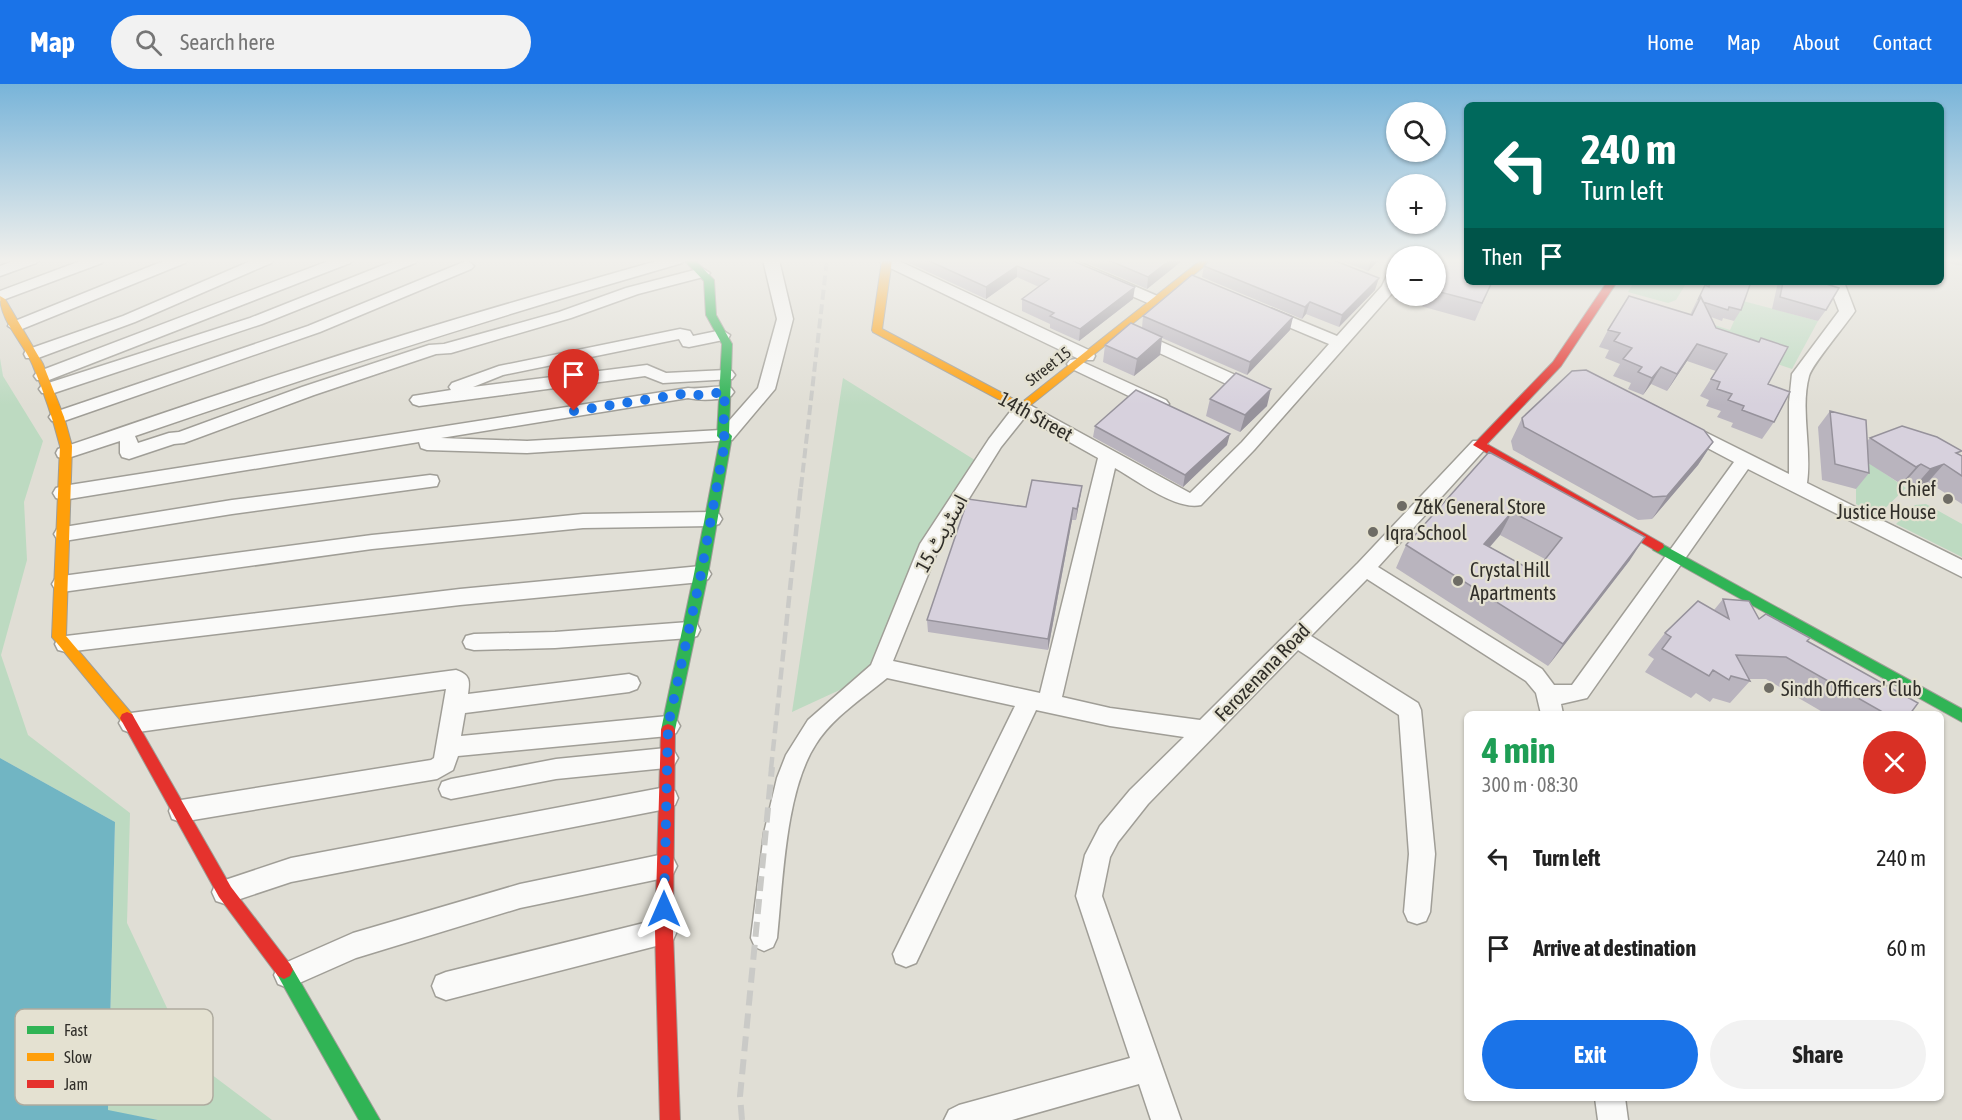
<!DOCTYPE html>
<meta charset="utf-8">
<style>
:root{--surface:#fff;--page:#f2f2f2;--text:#222;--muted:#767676;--accent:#1a73e8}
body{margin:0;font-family:"Asap Condensed","Noto Sans Arabic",sans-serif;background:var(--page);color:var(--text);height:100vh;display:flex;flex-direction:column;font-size:22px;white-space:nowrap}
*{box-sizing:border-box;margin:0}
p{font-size:20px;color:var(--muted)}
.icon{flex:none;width:33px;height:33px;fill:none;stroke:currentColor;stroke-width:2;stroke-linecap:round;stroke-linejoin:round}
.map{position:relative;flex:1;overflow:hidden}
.panel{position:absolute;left:1464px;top:627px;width:480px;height:390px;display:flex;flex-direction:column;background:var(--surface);border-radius:9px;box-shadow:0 2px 4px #0004}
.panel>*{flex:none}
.banner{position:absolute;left:1464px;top:18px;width:480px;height:183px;border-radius:9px;box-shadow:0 2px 4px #0004;background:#00695c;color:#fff;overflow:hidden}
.tools{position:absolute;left:1386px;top:18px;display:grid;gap:12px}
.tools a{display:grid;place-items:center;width:60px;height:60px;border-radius:50%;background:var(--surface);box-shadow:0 2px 4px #0004;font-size:30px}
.pin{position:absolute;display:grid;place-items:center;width:51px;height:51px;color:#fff;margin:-62px -26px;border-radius:50% 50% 50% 0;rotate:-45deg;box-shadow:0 0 6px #0007}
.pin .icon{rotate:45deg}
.me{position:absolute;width:66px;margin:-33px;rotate:0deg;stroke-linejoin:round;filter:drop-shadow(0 0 4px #0008)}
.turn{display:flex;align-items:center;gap:21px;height:126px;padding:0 18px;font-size:27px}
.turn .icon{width:78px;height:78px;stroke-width:2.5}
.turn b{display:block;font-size:42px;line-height:51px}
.then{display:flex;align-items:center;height:57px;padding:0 18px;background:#0003;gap:12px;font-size:22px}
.round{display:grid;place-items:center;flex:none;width:63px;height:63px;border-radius:32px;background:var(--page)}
.summary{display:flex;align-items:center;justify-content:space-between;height:102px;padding:0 18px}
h1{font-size:36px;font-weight:700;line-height:45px;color:#1e9e55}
.action{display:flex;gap:12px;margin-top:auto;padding:12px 18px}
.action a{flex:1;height:69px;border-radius:36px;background:var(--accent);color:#fff;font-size:24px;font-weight:700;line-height:69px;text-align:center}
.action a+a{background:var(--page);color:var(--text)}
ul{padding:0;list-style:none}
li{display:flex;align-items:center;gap:18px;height:90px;padding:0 18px}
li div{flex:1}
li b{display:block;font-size:22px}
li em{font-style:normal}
header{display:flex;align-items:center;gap:36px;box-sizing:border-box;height:84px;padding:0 30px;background:var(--accent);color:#fff}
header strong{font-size:28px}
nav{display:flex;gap:33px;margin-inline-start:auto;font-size:21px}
.search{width:420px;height:54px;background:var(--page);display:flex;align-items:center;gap:15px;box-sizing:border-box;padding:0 21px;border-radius:33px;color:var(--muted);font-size:22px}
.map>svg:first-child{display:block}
.green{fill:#bddac1}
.water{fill:#71b5c3}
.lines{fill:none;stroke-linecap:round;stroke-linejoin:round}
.street-casing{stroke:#a09e97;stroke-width:3}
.fast-casing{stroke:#a09e97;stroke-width:2}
.slow-casing{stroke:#a09e97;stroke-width:2}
.jam-casing{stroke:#a09e97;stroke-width:2}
.street{fill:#fafaf9;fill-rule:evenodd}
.fast{fill:#30b455;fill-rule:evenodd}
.slow{fill:#ff9f0a;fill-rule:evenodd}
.jam{fill:#e5322d;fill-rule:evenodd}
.rail-far2{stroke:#cacac7;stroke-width:4;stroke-dasharray:10 4.5;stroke-linecap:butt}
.rail-far1{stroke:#cacac7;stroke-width:4.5;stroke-dasharray:12 6;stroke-linecap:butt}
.rail{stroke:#cacac7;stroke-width:6;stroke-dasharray:15 8;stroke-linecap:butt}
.wall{fill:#b9b4be;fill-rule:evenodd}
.shaded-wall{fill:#96929b}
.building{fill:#d7d1dd;stroke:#96929b;stroke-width:1.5;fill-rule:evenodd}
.route{stroke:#1a73e8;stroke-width:10;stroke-dasharray:0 18}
.poi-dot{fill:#6e6c65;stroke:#e4e1d1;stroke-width:2}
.labels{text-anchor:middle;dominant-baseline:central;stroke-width:4.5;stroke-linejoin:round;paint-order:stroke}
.far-street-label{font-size:16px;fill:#302e29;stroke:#e4e1d1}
.street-label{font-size:20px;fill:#302e29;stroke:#e4e1d1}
.poi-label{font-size:20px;fill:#302e29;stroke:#e4e1d1;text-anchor:start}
.key{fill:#e4e1d1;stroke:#aeab9f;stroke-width:1.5}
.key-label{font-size:16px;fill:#302e29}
</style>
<header>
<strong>Map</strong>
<div class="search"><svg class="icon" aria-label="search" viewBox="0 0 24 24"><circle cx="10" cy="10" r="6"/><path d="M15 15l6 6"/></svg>Search here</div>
<nav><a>Home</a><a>Map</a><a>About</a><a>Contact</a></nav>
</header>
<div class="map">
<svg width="1962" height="1036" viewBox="0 0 1962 1036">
<rect width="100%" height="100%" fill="#e0ded5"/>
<path class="green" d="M1634,198H1687L1676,216L1668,219L1628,208Z
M1743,217L1818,237L1792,285L1628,229L1705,238L1730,246Z
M0,274L3,292L43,357L24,418L27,476L1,571L28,651L130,729L127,839L191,975L272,1036H158L108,1027L115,738L0,674Z
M843,294L978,378L870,592L792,628Z
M1865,376L1906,404L1878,431L1856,420V405Z
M1926,420L1962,440V473L1896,440L1915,421Z"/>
<path class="water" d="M0,674L115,738L108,1026L158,1036H0Z"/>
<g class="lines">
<g class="street-casing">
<path id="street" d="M16,176H39L36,179L0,192V182Z
M83,176H105L102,179L0,217V207Z
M166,176H188L185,179L22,245L16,247L8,242L10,239Z
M253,176H274L271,179L135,238L38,274H26L24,270L26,266L123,232Z
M331,176H353L350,179L49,296H37L34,292L37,288Z
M396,176H418L415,179L262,240L54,309H42L39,305L42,301L250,234Z
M660,176H685L682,179C498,232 316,290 135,352L138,359L169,349L179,348L302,303L429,261L444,260L559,228L626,204L702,184L710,189L707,192L638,210L571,234L451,269L436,270L314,311L184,359L174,360L129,375L122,373L120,369V357L65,375L58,373L56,369L58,365C140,337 221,309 303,283C421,244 541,210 660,176Z
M763,176H779L793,235L775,305L732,356L527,369L427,366L421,364L419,358L63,416L56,414L53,409L56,404L63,402L688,304C702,306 717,300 731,304L734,308L731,312C717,316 702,317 688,314L441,354L527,357L721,346L758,304L777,235Z
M897,176L1093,268L1095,272L1093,276H1081L882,180L879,177Z
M1053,176H1074L1162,214L1164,217L1156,222L1150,220L1056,179Z
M466,177L471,179L474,182L471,185L320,248L64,337H52L49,333L52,329L308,242Z
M1396,181L1395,206L1254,366L1201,421C1177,427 1136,396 1115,384L1062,613L1110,624L1200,636L1358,479L1473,357H1485L1488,361L1485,365L1378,483L1542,585L1554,601H1572L1734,378L1681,350L1678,346L1681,342H1693L1789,390V318L1792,290L1839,227L1828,198H1844L1855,227C1846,241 1813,279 1809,292C1800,325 1812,364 1807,399L1962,476V493L1748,385L1587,614L1561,620L1563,630H1541L1536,609L1526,597L1367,495L1311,552L1418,619L1421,626L1435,770L1430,828L1426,837L1417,840L1408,837L1404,828L1409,770L1399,631L1298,566L1148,720L1118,758L1110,773L1102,812L1181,1036H1151L1139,1000L1012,1036H944L949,1026L959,1021L1130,974L1076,812L1085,771L1100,742L1130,706L1184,653L1110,642L1036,626L916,879L906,883L896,879L893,870L1015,622L887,594C863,614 833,633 816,660C785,707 783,799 777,854L773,863L764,867L755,863L751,854L764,749L777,694L786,671L808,636L871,581L920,460L989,355L1016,320H1028L1190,409L1242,358L1329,260L1260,231L1258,228L1260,225H1272L1337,252L1382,202L1391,183ZM1025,333L1098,374L1040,609L893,577L940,461L1001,363Z
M680,245L690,247L693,252L722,246L730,251L728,255L689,263L683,262L679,255L503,291L473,303L647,281L666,289L726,286L732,287L735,291L732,295L663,299L645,292L419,322L413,320L410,316L413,312L451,306L449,303L452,299L499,282Z
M1135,246L1260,302L1263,306L1260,310H1248L1129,255L1127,251L1129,247Z
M1076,275L1166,316L1169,320L1166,324H1154L1070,284L1067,280L1070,276Z
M430,391L437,392L439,397L437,402L232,430L64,457L57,455L54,450L57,445L64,443L232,416Z
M712,428L719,430L722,435L719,440L712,442L583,444L372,465L62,508L55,505L52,500L55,495L62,492L372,451L583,430Z
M701,482L708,485L711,490L708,495L701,498L460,521L66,568L58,566L55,560L58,554L66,552L460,505Z
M689,538L697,540L700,546L697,552L689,554L555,564L474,566L466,564L463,558L466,552L474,550L555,548Z
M456,586C470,591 470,596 468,610L629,590L637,593L640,599L637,605L629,608L465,629L461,652L668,632L676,635L680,642L676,649L668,652L458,672L453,686L437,695L181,738L172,735L169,727L172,719L181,716L431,676L434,674L446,605L131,649L123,646L119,639L123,632L131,629Z
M666,664L674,667L678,674L674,681L666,684L556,695L451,715L442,712L439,705L442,698L451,695L556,675Z
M666,703L675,707L678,714L675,721L666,725L291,798L225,820L216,817L212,808L216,799L291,774Z
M664,770L673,774L677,782L673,790L664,794L520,824L356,874L288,904L278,900L274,891L278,882L353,849L520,800Z
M664,834L673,838L677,847L673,856L664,860L446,916L436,912L432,902L436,892L446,888Z
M1595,1014H1625L1628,1036H1598Z"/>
</g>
<g class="fast-casing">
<path id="fast" d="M684,176H695L714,196L716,231L732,260L729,349L732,352L708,490L675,646L673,650L668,652L663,650L661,646L694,490L720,355L717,352L722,260L706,231L704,197Z
M1658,458L1962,625V638L1653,466L1652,463Z
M284,877L290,880L380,1036H359L278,892L275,886L278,880Z"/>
</g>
<g class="slow-casing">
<path id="slow" d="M882,176H892L882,245L1021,319L1201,176H1212L1022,328L873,248L872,246Z
M0,212L5,215L43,280L64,333L72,362L66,552L132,630L134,634L132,638L127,640L122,638L52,553L60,362C53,335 44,308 33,282C24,259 0,238 0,212Z"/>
</g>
<g class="jam-casing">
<path id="jam" d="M1607,198H1617L1561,282L1487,360L1663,460L1664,463L1658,468L1473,361L1553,278Z
M127,628L132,630L231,803L290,880L293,886L290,892L284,895L278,892L219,813L120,634L122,630Z
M668,640L673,642L675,646L673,847L680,1036H660L655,847L661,646L663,642Z"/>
</g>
<use href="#street" class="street"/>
<use href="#fast" class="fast"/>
<use href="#slow" class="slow"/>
<use href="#jam" class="jam"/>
<path class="rail-far2" d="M801,403L827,176"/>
<path class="rail-far1" d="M771,685L801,401"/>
<path class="rail" d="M742,1036L740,1012L772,683"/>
</g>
<path class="wall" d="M903,176H1071L1133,215L1079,257L1050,244V240L1022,227V215L1039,203L1017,193L986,215Z
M1080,176H1183L1147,205Z
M1339,176H1379L1368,187Z
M1436,176L1492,198L1475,237L1395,215L1396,211L1436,212Z
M1941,176H1962V182L1941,177Z
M1204,182L1375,206L1339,243L1306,230L1302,235L1202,193Z
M1710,198H1723L1741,226L1734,237L1723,234L1722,237L1711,233L1716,244L1768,300L1774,338L1762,355L1731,343L1733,339L1717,333L1721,327L1706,322L1709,316L1700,312L1716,287L1687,277L1667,307L1651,300L1643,311L1628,305L1631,299L1613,292L1620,280L1605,274L1609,266L1599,263L1608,246L1690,231L1699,212L1705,201L1707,202Z
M1778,198H1820L1826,226L1818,237L1772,225Z
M1143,232L1290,246L1247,291L1162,254L1160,271L1134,292L1103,278L1105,261L1142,244Z
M1210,315L1267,322L1240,348L1206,332Z
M1830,327L1867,357L1870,354L1959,370L1962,372V420L1928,398L1915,402L1906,397L1901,400L1868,379L1869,389L1856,405L1822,396L1818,343Z
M1522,334L1713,358L1698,381L1652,435L1638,436L1513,366L1511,357Z
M1095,342L1227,361L1183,403L1093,353Z
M1489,368L1630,476L1548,582L1396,484L1406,461ZM1500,451L1545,475L1535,488L1490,463Z
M1080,414L1076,436H1072L1048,566L928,548L927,536L1026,423Z
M1723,515L1759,535L1807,557L1910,630H1826L1766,595H1748L1750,597L1730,619L1713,614L1710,618L1696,609L1691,614L1645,588L1654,575L1648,571L1665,549L1714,526Z"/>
<path class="shaded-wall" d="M1170,176H1183L1147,205L1148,193Z
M1371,176H1379L1368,187Z
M1017,182V193L986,215V203Z
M1379,194L1375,206L1339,243L1342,231Z
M1135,203L1133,215L1079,257L1080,245Z
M1310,218L1306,230L1302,235L1305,223Z
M1293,233L1290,246L1247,291L1250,278Z
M1162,253L1160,271L1134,292L1137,275Z
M1697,260L1687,277L1667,307L1677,290Z
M1661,283L1651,300L1643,311L1652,294Z
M1271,305L1267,322L1240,348L1245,331Z
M1230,350L1227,361L1183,403L1185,391Z
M1713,358L1698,381L1652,435L1667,412Z
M1921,380L1906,397L1901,400L1916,383Z
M1944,380L1928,398L1915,402L1930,385Z
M1082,402L1080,414L1076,436L1077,425Z
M1073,424L1072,436L1048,566V555Z
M1512,428L1500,451L1473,482L1484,460Z
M1645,453L1630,476L1548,582L1563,560Z"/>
<path class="building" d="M927,176H1071L1135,203L1080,245L1050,232L1054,229L1022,215L1049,195L1017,182L986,203Z
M1108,176H1170L1148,193Z
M1210,176H1333L1379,194L1342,231L1310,218L1305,223L1204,182Z
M1436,176H1467V198H1492L1482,219L1436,207Z
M1192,191L1293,233L1250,278L1143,232Z
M1710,198L1726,199V198H1751L1741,226L1729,223L1728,226L1703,218L1701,213L1698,216L1705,201L1709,203Z
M1783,198H1820L1839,204L1826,226L1780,213Z
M1629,212L1692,231L1701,213L1716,244L1759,258L1761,254L1788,263L1768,300L1790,308L1774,338L1742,326L1744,322L1728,316L1732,310L1717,305L1720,298L1711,295L1727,270L1697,260L1677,290L1661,283L1652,294L1638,288L1642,283L1623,275L1632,264L1614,257L1620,249L1608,246Z
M1131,239L1162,253L1137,275L1105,261Z
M1586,286L1704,346L1713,358L1667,412L1653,413L1524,343L1522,334L1572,287Z
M1236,289L1271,305L1245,331L1210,315Z
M1136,306L1230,350L1185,391L1095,342Z
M1830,327L1866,336L1869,389L1835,380Z
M1902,342L1937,353L1962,367L1956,369L1962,372V392L1944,380L1930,385L1921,380L1916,383L1870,354Z
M1489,368L1645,453L1563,560L1406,461ZM1512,428L1562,454L1535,488L1484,460Z
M1032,396L1082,402L1077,425L1073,424L1048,555L927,536L968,415L1026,423Z
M1723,515L1749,517L1759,535L1766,530L1810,554L1807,557L1918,619L1910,630H1886L1786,573L1736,571L1750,597L1731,592L1729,596L1713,586L1709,592L1662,565L1671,553L1665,549L1698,517L1729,535Z"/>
<linearGradient id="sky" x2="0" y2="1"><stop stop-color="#78b4d9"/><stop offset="0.55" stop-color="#f1f0ec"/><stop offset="1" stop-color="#f1f0ec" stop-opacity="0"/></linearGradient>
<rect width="1962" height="321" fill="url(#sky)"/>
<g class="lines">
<path class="route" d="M574,327L688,309L699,311L725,308L723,352H726L701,490L668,642L664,825"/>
</g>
<g class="poi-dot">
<circle cx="1948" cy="415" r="6"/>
<circle cx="1402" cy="422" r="6"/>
<circle cx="1373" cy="448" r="6"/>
<circle cx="1458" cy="497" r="6"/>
<circle cx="1769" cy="604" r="6"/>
</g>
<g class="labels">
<g class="far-street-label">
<text transform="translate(1048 282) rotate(-38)">Street 15</text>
</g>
<g class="street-label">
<text transform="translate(1036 332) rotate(29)">14th Street</text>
<text transform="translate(941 449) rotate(-61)">اسٹریٹ 15</text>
<text transform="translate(1262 588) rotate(-46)">Ferozenana Road</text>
</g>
<g class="poi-label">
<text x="1936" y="404" text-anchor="end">Chief<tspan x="1936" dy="23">Justice House</tspan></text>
<text x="1414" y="422">Z&amp;K General Store</text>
<text x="1385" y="448">Iqra School</text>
<text x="1470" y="485">Crystal Hill<tspan x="1470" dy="23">Apartments</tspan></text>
<text x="1781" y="604">Sindh Officers' Club</text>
</g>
</g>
<rect x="15" y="925" width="198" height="96" rx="9" class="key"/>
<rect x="27" y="942" width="27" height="8" fill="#30b455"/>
<rect x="27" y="969" width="27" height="8" fill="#ff9f0a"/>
<rect x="27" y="996" width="27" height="8" fill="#e5322d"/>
<g class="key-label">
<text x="64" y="952">Fast</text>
<text x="64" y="979">Slow</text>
<text x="64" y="1006">Jam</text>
</g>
</svg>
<div class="tools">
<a><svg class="icon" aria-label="search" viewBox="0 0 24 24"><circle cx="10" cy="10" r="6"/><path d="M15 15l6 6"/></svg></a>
<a>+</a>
<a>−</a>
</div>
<div class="pin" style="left:574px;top:327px;background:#d93025"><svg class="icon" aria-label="arrive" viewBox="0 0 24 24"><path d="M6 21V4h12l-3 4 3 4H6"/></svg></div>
<svg class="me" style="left:664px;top:825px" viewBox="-20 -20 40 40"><path d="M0-17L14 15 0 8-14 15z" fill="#1a73e8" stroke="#fff" stroke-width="4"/></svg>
<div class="banner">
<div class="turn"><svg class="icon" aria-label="left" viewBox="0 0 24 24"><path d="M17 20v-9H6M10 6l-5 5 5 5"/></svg><div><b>240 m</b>Turn left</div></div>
<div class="then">Then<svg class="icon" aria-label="arrive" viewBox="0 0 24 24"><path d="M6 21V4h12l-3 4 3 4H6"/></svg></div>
</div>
<section class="panel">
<div class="summary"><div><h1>4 min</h1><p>300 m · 08:30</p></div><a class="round" style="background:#d93025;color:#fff"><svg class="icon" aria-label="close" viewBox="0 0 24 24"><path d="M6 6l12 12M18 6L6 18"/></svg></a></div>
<ul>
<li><svg class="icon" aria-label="left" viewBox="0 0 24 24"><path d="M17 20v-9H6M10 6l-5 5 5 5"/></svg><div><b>Turn left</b></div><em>240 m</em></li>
<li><svg class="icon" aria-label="arrive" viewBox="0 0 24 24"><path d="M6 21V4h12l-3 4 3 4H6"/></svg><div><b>Arrive at destination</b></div><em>60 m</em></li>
</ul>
<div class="action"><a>Exit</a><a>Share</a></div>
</section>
</div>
